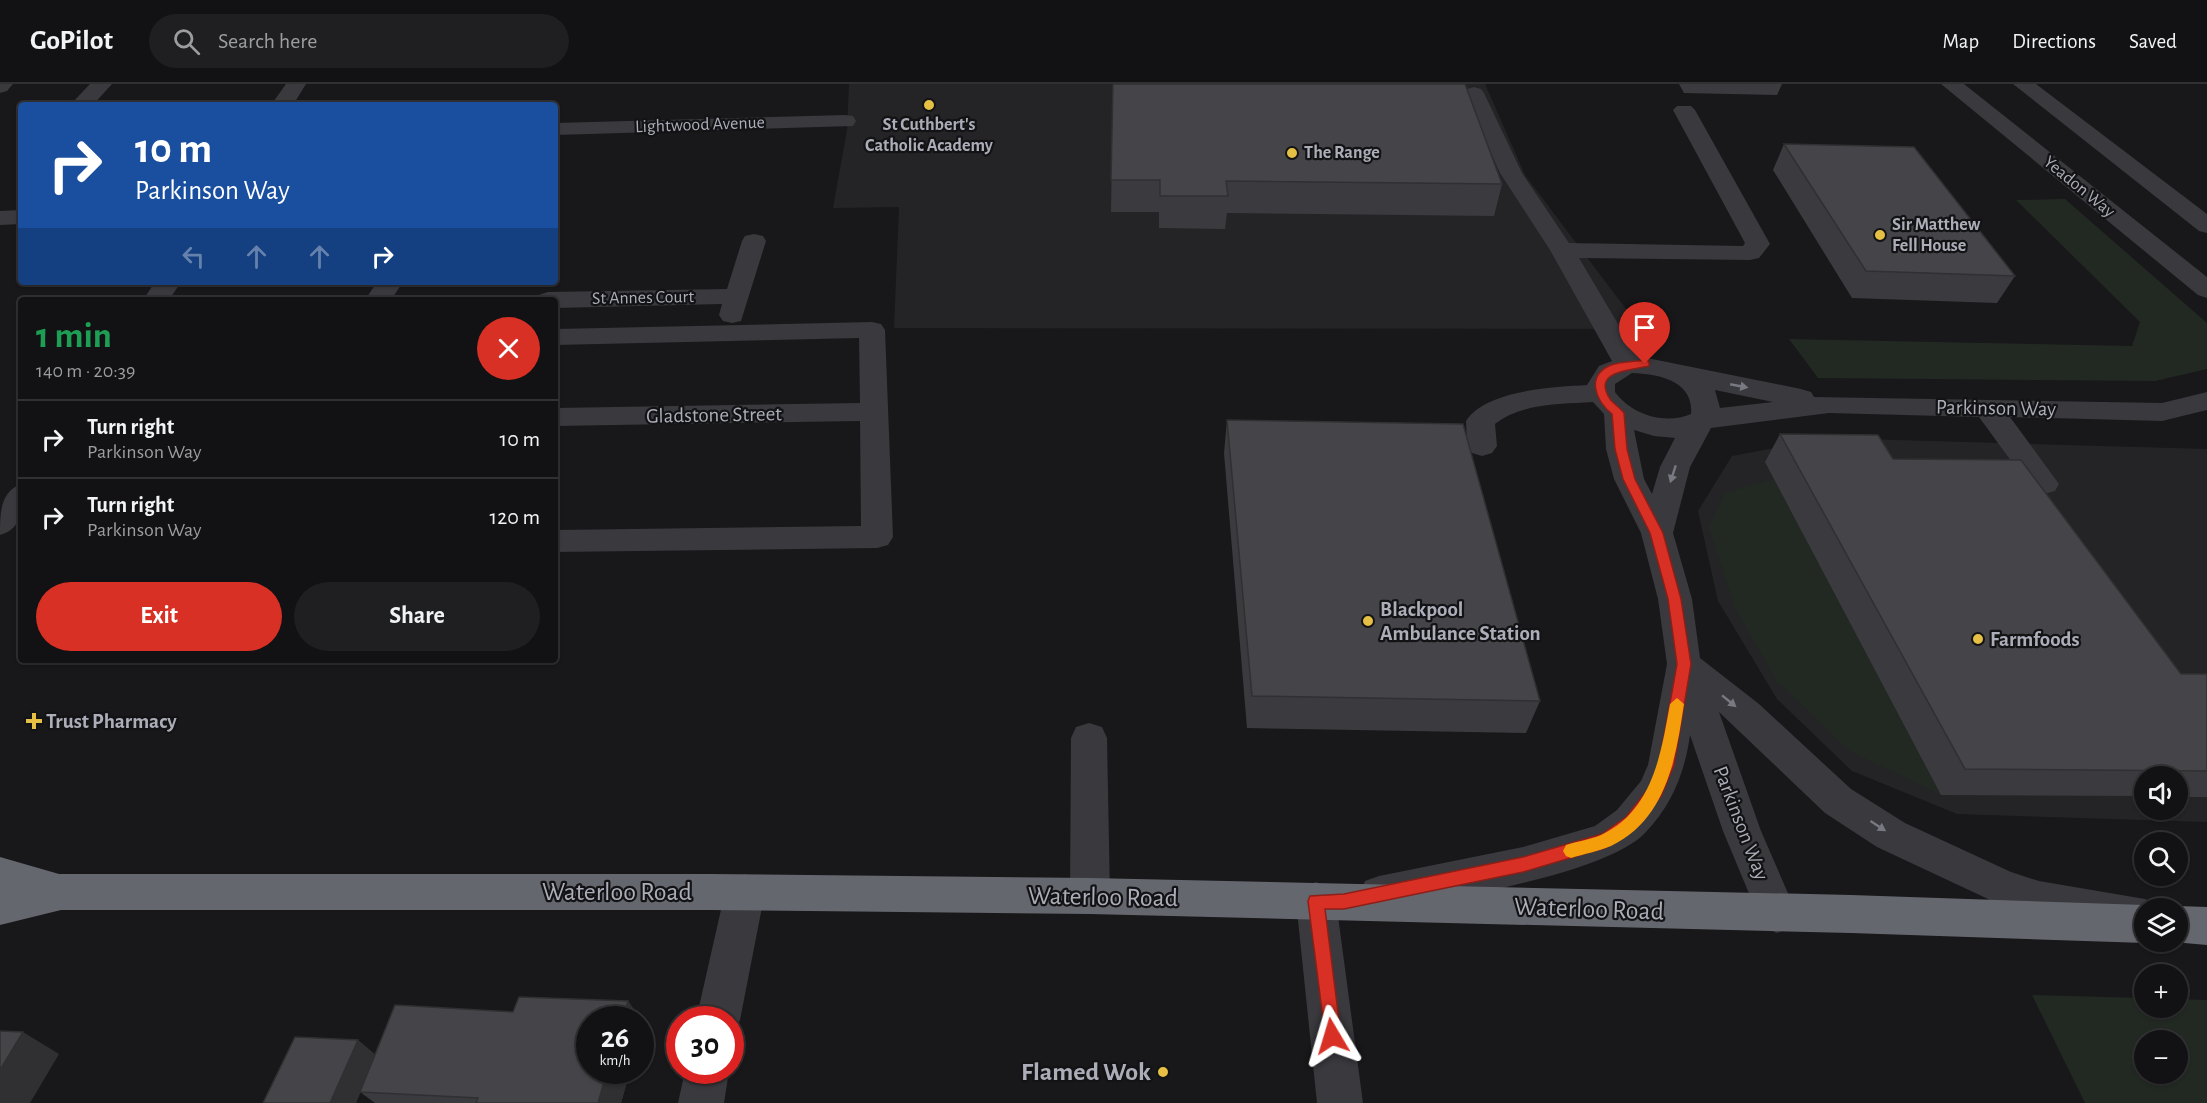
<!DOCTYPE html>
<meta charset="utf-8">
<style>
:root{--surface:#121113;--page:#1f1f21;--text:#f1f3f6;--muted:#9c9da0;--line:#313133;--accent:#d93025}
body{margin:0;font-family:"Alegreya Sans",sans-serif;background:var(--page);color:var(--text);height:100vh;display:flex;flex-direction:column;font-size:22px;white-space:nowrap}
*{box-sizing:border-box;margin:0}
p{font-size:20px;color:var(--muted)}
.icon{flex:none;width:33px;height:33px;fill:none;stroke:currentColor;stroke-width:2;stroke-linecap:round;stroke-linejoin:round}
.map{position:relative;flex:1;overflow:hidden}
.drawer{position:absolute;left:18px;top:213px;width:540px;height:366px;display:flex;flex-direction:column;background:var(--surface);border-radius:6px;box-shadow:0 2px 4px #0004,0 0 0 2px var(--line)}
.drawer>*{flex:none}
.guide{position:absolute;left:18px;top:18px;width:540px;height:183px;border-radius:6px;box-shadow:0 2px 4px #0004,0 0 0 2px var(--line);background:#1a4fa0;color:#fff;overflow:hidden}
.fabs{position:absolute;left:2134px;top:682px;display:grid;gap:12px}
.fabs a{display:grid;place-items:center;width:54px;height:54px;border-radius:50%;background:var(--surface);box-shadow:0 2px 4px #0004,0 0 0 2px var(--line);font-size:30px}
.speed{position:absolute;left:576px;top:922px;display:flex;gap:12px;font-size:30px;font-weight:700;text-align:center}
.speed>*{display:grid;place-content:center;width:78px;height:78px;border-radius:50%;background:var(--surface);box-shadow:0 2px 4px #0004,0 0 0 2px var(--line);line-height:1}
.speed small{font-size:15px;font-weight:400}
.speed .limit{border:9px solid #d22;background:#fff;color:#111}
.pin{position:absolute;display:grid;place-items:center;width:51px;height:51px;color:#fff;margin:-62px -26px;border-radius:50% 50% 50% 0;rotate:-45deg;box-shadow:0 0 6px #0007}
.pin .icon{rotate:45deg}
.me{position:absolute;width:66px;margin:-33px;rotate:353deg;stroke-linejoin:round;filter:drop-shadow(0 0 4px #0008)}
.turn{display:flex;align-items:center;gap:21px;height:126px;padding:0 18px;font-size:27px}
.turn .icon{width:78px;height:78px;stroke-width:2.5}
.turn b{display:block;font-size:42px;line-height:51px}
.lanes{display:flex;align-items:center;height:57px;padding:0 18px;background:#0003;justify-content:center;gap:30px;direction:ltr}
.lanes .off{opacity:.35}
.round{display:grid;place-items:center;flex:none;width:63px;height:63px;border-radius:32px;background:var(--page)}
.headline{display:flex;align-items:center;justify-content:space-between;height:102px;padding:0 18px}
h1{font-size:36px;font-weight:700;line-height:45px;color:#1e9e55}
.action{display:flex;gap:12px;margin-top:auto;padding:12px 18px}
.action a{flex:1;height:69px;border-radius:36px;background:var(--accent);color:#fff;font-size:24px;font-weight:700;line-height:69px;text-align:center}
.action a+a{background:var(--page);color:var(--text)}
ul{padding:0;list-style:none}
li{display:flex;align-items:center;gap:18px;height:78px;padding:0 18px;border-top:2px solid var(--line)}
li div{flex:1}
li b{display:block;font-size:22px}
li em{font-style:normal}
header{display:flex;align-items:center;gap:36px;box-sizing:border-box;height:84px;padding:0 30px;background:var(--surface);border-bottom:2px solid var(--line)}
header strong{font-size:28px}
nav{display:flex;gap:33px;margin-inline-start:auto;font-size:21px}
.search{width:420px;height:54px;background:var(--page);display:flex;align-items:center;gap:15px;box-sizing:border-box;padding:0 21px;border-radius:33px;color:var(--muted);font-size:22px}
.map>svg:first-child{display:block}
.built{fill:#242426;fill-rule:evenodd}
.green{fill:#222923;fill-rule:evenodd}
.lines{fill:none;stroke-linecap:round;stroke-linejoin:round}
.minor{fill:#39393e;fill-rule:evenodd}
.highway{fill:#65676f;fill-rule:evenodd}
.wall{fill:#3b3b3f}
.shaded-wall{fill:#303033}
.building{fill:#454549;stroke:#303033;stroke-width:1.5}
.oneway{fill:#787981}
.route{fill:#d93025;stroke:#8d1f18;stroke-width:1.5}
.slow{fill:#f59e0b}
.poi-dot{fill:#e5c044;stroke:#131214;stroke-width:2}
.labels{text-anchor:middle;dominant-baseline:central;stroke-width:4.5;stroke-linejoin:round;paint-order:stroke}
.far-street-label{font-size:18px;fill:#abadb8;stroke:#131214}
.far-poi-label{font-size:18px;font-weight:bold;fill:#abadb8;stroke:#131214;text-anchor:start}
.street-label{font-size:21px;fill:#abadb8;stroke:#131214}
.poi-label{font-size:21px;font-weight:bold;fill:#abadb8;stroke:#131214;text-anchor:start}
.near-street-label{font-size:26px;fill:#abadb8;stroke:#131214}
.near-poi-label{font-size:26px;font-weight:bold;fill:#abadb8;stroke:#131214;text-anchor:end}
</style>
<header>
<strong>GoPilot</strong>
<div class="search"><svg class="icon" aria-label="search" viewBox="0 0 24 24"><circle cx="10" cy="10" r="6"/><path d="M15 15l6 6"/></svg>Search here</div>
<nav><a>Map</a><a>Directions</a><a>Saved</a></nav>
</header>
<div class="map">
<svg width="2207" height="1019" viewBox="0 0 2207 1019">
<rect width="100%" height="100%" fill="#181719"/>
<path class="built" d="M849,0H1485L1525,91L1641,245L894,244L899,123L833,124L847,46Z
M1829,354L2207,365V738L1957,730L1852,687L1777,615L1718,517L1698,427L1732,372ZM2145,693H2178V726H2145Z"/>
<path class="green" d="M2065,115L2207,239V285L2155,297L1818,294L1789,255L2132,262L2140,238L2016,116Z
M1774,395L1941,711L1848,666L1777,597L1735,524L1709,443L1725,409Z
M2032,911L2145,914V924H2178V915L2207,916V1019H2085ZM2145,957H2178V990H2145Z"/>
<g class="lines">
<path class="minor" d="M0,0H13L7,7L0,9Z
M90,0H112L93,21H70Z
M286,0H306L293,21H271Z
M1941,0H1964L2207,193V214L2198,211Z
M2013,0H2036L2207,130V149L2199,147Z
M1474,3L1481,5L1484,9L1522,89L1569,159L1743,162L1745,159L1673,26L1677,22H1691L1695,26L1770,160L1759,174L1750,176L1579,174L1637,272L1801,305L1811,308L1814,313L2162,319L2207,308V326L2162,337L2010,333L2059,400L2055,407L2044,410L2033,407L1979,333L1829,329L1711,344L1690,383L1673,449L1692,515L1700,574L1759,620L1851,705L1905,739L2011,788L2039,797L2145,815L2159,821L2161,825H2145V853L2039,833L2003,822L1877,763L1825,729L1719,628L1761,747L1797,830L1791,843L1777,849L1763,843L1723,747L1690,651C1685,688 1672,721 1645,749C1605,791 1440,816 1379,828L1365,823L1359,810L1365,797L1379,792L1523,763L1595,742L1617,726L1641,697L1648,681L1667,580L1658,515L1641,449L1614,395L1606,365L1604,330L1593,318C1562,320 1521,319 1495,340L1497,362L1492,369L1482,372L1472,369L1467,362L1466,337C1486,306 1553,303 1587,301L1599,282L1612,277L1550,166L1500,89L1464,9L1467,5ZM1632,289C1659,290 1694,297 1691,330C1665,341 1632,331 1615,308V300ZM1715,306L1773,318L1720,324ZM1634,346L1654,352L1675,354L1660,383L1652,410L1644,395Z
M845,31L853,32L856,37L853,42L555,51V39Z
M21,126V140L0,141V127Z
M754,150L763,152L766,157L741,237L732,239L723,237L719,231L722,220L555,224V216H535L539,211L548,208L727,205L742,157L745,152Z
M155,198H181L169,216H143Z
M377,198H403L391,216H365Z
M872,238L881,240L885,246L893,453L888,461L877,464L555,468V446L861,442L860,337L555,342V324L860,319L859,254L555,261V245Z
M21,400C21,422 25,444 0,451C0,429 0,408 21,400Z
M1089,639L1102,643L1107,654L1110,812L1104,825L1090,830L1076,825L1070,812L1071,654L1076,643Z
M745,790L759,795L765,808L740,936L730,952V936H696L725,808L731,795Z
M1316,798L1330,804L1336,817L1363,1019H1317L1296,817L1302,804Z
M685,987H729L724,1019H678Z"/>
<path class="highway" d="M0,773L59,790H710L1090,794L1851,811L2145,821L2155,825H2145V858H2148L2145,859L1851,849L1090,830L710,826H61L0,841Z
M2178,822L2207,823V861L2173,858H2178V825H2170Z"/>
</g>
<path class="wall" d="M1113,0L1502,100L1494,132L1227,129L1225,145L1159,144V128H1111Z
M1679,0H1782L1777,11L1684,9Z
M1784,60L2015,192L1997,219L1852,214L1773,86Z
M1227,336L1540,617L1526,649L1247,644L1224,369Z
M1780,350L1893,375L2181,590H2207V713H2178V693H2145V712L1941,711L1765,378Z
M519,913L628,917L643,939L640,948V936H590V987H630L621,1019H375L360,1008L364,998L356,1019H263L295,953L358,956L375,971L395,921L513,928Z"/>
<path class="shaded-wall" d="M628,917L643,939L640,948V936H622Z
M23,948L59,970L30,1019H0V986Z
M358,956L376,971L356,1019H330Z
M607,987H630L621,1019H598Z"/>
<path class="building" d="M1113,0H1465L1502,100L1226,97L1228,112H1160V96H1111Z
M1784,60L1914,63L2015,192L1866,187Z
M1227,336L1463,340L1540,617L1252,612Z
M1780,350L1878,351L1893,375L2021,376L2181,590H2207V687L1965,685Z
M519,913L628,917L622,936H590V987H607L598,1019H476L478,1014L360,1008L395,921L513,928Z
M0,947L23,948L0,986Z
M295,953L358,956L330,1019H263Z"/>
<defs><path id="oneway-solid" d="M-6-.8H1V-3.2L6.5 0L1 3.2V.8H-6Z" transform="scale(1.5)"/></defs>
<g class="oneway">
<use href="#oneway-solid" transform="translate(1739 302) rotate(11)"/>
<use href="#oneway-solid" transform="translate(1673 390) rotate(108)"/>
<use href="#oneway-solid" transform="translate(1729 617) rotate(39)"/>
<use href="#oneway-solid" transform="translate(1878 742) rotate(33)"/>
</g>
<path class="route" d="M1645,276L1649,277V282C1633,286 1591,286 1610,315C1614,320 1620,324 1624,329L1627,365L1635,395L1663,449L1681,515L1691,580L1674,681L1661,712L1637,743L1607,763L1523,788L1344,825H1325L1341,952L1339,958L1332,961L1326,958L1308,817L1310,812L1344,810L1523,773L1602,750L1626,733L1649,704L1659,681L1677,580L1668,515L1650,449L1623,395L1615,365L1612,330C1596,317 1585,292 1611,281C1621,277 1634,278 1645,276Z"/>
<path class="slow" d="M1677,614L1684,620C1676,673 1667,735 1611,762C1599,767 1584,770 1571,774L1566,772L1563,767L1566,761C1577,757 1590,756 1601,751C1653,727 1661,669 1670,620Z"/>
<g class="poi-dot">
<circle cx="929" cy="21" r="6"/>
<circle cx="1292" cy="69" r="6"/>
<circle cx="1880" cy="151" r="6"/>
<circle cx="1368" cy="537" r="6"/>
<circle cx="1978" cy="555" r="6"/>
<path d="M31 628h6v6h6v6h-6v6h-6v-6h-6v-6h6z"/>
<circle cx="1163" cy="988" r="6"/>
</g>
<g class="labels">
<g class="far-street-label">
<text transform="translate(700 41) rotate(-2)">Lightwood Avenue</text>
<text transform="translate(2079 103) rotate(39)">Yeadon Way</text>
<text transform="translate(643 214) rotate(-1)">St Annes Court</text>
</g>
<g class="far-poi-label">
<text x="929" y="41" text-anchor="middle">St Cuthbert's<tspan x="929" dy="21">Catholic Academy</tspan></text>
<text x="1304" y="69">The Range</text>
<text x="1892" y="141">Sir Matthew<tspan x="1892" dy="21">Fell House</tspan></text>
</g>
<g class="street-label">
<text transform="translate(1996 324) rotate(1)">Parkinson Way</text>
<text transform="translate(714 331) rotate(-1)">Gladstone Street</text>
<text transform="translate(1741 739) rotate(69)">Parkinson Way</text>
</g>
<g class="poi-label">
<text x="1380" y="525">Blackpool<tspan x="1380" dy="24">Ambulance Station</tspan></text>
<text x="1990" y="555">Farmfoods</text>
<text x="46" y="637">Trust Pharmacy</text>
</g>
<g class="near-street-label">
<text x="617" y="808">Waterloo Road</text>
<text transform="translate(1103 813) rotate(1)">Waterloo Road</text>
<text transform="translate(1589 825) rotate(2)">Waterloo Road</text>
</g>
<g class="near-poi-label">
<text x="1151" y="988">Flamed Wok</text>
</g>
</g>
</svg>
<div class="fabs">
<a><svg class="icon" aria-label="sound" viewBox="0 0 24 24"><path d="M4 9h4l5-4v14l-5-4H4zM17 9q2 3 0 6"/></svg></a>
<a><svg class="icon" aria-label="search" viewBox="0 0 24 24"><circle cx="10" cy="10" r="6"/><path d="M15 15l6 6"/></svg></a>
<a><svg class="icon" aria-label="layers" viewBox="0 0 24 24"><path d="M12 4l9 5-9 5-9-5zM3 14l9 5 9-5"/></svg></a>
<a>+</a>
<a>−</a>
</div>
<div class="speed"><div>26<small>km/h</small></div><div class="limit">30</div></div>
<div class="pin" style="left:1645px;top:280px;background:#d93025"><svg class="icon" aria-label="arrive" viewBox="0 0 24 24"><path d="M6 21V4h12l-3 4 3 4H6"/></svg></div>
<svg class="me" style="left:1332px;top:952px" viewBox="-20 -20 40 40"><path d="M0-17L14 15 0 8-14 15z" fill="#d93025" stroke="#fff" stroke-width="4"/></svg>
<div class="guide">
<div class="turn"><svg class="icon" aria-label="right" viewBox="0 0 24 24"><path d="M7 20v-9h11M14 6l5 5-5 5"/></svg><div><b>10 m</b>Parkinson Way</div></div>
<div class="lanes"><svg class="icon off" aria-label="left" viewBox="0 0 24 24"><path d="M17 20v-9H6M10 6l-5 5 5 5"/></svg><svg class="icon off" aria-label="ahead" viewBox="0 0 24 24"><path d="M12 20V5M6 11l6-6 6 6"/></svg><svg class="icon off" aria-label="ahead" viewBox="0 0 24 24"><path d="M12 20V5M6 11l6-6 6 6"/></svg><svg class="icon" aria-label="right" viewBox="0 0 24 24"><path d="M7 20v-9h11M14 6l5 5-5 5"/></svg></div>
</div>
<section class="drawer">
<div class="headline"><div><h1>1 min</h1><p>140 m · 20:39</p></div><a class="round" style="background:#d93025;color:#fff"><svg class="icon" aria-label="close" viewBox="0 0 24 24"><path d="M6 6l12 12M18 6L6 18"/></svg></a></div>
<ul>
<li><svg class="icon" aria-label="right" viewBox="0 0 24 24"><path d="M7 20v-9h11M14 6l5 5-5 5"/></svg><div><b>Turn right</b><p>Parkinson Way</p></div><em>10 m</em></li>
<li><svg class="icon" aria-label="right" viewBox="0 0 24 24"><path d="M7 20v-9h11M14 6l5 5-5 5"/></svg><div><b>Turn right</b><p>Parkinson Way</p></div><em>120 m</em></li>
</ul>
<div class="action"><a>Exit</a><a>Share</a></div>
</section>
</div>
